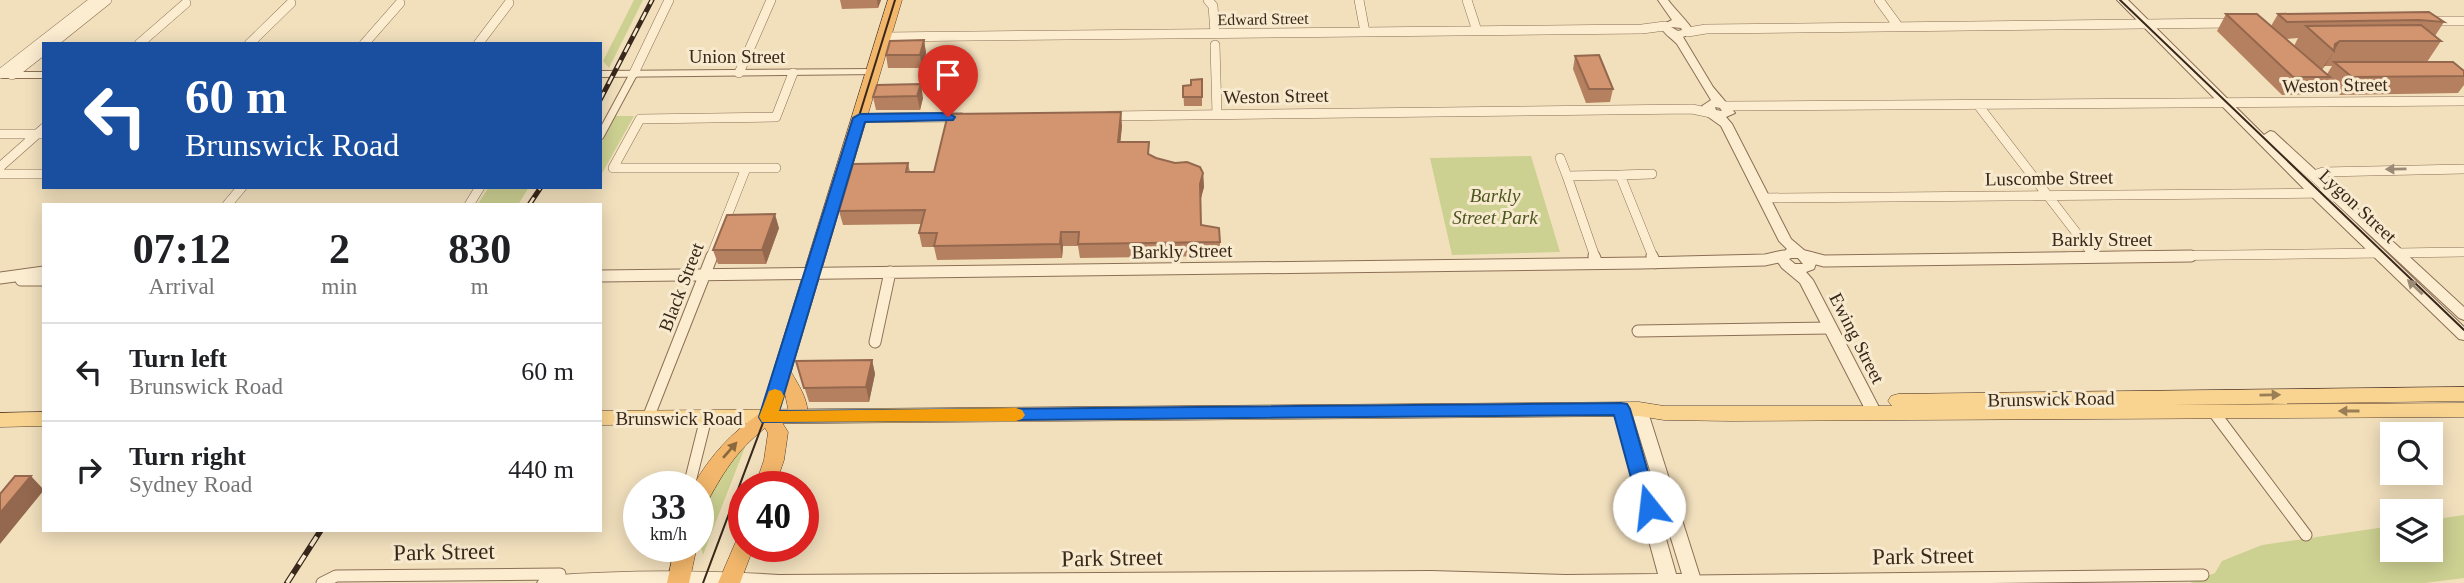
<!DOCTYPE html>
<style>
:root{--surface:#fff;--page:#f6f6f6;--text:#202124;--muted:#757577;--line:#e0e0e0}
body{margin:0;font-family:Georgia,serif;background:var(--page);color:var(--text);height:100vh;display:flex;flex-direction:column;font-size:26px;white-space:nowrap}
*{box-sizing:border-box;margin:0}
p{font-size:23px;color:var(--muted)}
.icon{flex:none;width:38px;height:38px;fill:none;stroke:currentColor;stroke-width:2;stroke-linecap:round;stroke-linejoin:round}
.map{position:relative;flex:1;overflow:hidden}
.details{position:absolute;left:42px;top:203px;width:560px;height:329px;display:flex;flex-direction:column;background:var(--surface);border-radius:0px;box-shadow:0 4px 18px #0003}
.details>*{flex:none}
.banner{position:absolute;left:42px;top:42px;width:560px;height:147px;border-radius:0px;box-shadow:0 4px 18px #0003;background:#1a4fa0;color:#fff;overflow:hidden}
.fabs{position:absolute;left:2380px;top:422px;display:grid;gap:14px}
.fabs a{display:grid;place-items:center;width:63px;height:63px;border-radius:0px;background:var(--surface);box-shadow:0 4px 18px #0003;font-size:35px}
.speed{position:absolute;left:623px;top:471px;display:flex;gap:14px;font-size:35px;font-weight:700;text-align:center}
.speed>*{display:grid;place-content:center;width:91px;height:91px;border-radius:50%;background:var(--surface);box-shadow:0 4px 18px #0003;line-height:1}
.speed small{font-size:18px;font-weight:400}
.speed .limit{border:10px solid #d22;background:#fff;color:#111}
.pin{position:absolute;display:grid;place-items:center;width:60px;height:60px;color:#fff;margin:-72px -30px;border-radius:50% 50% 50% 0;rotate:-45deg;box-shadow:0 0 7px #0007}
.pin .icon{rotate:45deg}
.me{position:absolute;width:77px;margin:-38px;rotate:344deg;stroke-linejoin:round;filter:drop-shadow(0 0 5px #0008)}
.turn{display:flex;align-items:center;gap:24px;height:147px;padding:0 28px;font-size:32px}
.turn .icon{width:91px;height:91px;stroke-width:2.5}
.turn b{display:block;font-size:49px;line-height:60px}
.eta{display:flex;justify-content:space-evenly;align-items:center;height:119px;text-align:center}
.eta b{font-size:42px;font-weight:700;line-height:49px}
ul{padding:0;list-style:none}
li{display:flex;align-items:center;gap:21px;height:98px;padding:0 28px;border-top:2px solid var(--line)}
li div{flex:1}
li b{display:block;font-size:26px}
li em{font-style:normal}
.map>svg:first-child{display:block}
.green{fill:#ccd091}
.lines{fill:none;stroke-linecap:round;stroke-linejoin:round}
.pedestrian-casing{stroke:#8b6f55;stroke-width:9}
.minor-far1-casing{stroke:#8b6f55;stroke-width:10}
.minor-casing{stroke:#8b6f55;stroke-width:13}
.tertiary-casing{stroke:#8b6f55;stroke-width:2}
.primary-casing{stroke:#583d2a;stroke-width:1}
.trunk-casing{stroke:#583d2a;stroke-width:1}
.pedestrian{stroke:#fcedd1;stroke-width:7}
.minor-far1{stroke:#fcedd1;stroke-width:9}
.minor{stroke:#fcedd1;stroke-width:11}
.tertiary{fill:#fcedd1;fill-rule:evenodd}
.primary{fill:#f9d491;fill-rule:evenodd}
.trunk{fill:#f2b76b;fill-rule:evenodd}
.tram{stroke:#39281b;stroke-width:2}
.rail-far1-casing{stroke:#39281b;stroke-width:5}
.rail-casing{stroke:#39281b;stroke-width:6}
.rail-far1{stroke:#f8eace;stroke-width:2.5;stroke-dasharray:9;stroke-linecap:butt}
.rail{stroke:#f8eace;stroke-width:3.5;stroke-dasharray:11;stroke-linecap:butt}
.wall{fill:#b58060;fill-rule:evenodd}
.shaded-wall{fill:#94684e}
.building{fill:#d39570;stroke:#94684e;stroke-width:2}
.oneway{fill:#9a8a76}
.oneway2{fill:#997e56}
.oneway3{fill:#8c683f}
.route{fill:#1a73e8;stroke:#114b97;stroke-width:2}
.slow{fill:#f59e0b}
.labels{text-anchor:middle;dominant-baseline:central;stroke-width:6;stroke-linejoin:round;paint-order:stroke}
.far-street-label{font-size:16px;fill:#39281b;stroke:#f8eace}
.street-label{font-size:19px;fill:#39281b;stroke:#f8eace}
.park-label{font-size:19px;font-style:italic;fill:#4c5720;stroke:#f8eace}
.near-street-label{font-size:23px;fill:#39281b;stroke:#f8eace}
</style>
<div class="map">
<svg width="2464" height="583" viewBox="0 0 2464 583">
<rect width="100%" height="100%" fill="#f2e0bd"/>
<path class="green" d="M634,0H643L609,68L603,61Z
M614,116H634L600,177V145Z
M1531,156L1560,252L1452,255L1430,158Z
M489,187H529L518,205H477Z
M747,442L703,555C689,509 721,476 747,442Z
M2464,515V578L2425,583H2190L2215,573L2222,561L2262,545L2392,526V550H2431V520Z"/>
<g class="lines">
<g class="pedestrian-casing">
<path id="pedestrian" d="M600,136L634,73"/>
</g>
<g class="minor-far1-casing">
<path id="minor-far1" d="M1208,0L1213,6L1215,33
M1359,0L1365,32
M1467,0L1477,31
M1879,0L1898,26
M2428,21H2464
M1688,32L1706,29L2234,23
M884,37L1642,29L1665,26
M52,44L107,0
M139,44L186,3
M249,44L291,3
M364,44L400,3
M478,44L509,3
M1215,45L1217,114
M634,73L669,0
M739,73L771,0
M0,74L95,0
M12,75L44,50
M1978,105L2095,257
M1725,106L2464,101
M1109,116L1692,109L1711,113
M860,118L960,117
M0,134H41
M1560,158L1567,176
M0,167L44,128
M776,168H613L640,119L776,117L793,73
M0,174H44
M1620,175L1652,174
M2314,175L2323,172L2464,169
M1764,198L2333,193
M227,205L242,187
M469,205L480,187
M2397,253L2464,252
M1805,256L1811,257
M711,257L746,168
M1595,257L1567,176L1620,175L1653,257
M1776,257L1783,256
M2069,257L2380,253"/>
</g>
<g class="minor-casing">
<path id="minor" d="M1594,256L1597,263
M1652,256L1655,263
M1805,256L1824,261L2191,256
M600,276L1641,263L1765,260L1783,256
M0,278L44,272
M21,280H44
M1638,331L1831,328
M875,342L890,272
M2213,411L2306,535
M648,418L712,256
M689,486L706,418
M1692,581L2203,575
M322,583L336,576L560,574L557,582"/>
</g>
<g class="tertiary-casing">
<path id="tertiary" d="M1658,0H1668C1676,11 1688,21 1694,32L1683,37L1713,87L1735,113L1726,117L1732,124L1791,239L1817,261L1814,269L1806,272L1813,280L1882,413L1879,417H1869L1800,283L1782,268L1775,258L1787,249L1779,241L1721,126L1707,116L1702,106L1711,100L1677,44C1670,37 1664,34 1660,26L1672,20ZM1671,27L1681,28L1682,30L1678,31ZM1715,107L1720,108L1722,111L1716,110ZM1791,258H1798L1803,264H1795L1789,259Z
M2117,0H2128L2264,135L2270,131L2274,132L2464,307V320L2459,318L2297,167L2464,327V340L2459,339L2311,196Z
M873,69L877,70V74L600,77V71Z
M0,72H44V78H0Z
M1621,403L1626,405L1629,409L1676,574H1682L1631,409L1634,405H1644L1647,409L1702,583H537L540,578L546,576C624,570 701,570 779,575L1431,571L1566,575L1658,574L1613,409L1616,405Z"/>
</g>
<g class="primary-casing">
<path id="primary" d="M2464,387V401L2168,405L2464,403V417L1731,421L1664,420L1639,416L600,425V411L1639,402L1664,406H1892L1888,401L1891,396L1898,394Z
M44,412V426L0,427V413Z"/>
</g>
<g class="trunk-casing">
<path id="trunk" d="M888,0H902L791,372C799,386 813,406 805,422H791L785,394L778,416L788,432L784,460L775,486H755L764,460L768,433L765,428C735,452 723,473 705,506L698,508V486H693C710,456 731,433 760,413Z
M744,537V546H754L740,583H718L737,539Z
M675,546H697L689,583H667Z"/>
</g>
<use href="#pedestrian" class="pedestrian"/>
<use href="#minor-far1" class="minor-far1"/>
<use href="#minor" class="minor"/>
<use href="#tertiary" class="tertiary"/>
<use href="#primary" class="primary"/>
<use href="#trunk" class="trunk"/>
<path class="tram" d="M2120,0L2464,330
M703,583L770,404L895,0"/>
<g class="rail-far1-casing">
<path id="rail-far1" d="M600,100L652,0
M529,205L541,187"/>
</g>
<g class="rail-casing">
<path id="rail" d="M287,583L321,530"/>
</g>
<use href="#rail-far1" class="rail-far1"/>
<use href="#rail" class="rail"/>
</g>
<path class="wall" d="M840,0H881L878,8L842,9Z
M2429,12L2444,22L2435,36L2441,41L2427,62L2464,71V85L2458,93L2340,95L2326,82L2319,94L2282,95L2217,31L2226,14L2271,26L2278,14ZM2298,38L2294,46L2286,39ZM2325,66H2332L2327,74L2322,70Z
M924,40L926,53L922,68H888L886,55Z
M1575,56L1613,89L1610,102L1586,103L1573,69Z
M1202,79V106H1184L1183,86L1191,85Z
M877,85L923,98L920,110H876L873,97Z
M1122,126L1120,142L1156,158L1203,173L1204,187L1201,198V225L1220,242V256L1080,258L1078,246H1063L1062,258L937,260L934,247H922L919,233L922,224L843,225L839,211L908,163L910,172H934Z
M779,228L766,264H718L713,250Z
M872,360L875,374L869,402H809L796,361Z"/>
<path class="shaded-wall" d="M877,0H881L878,8Z
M924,40L926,53L922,68L920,55Z
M2340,41L2325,66H2324L2334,51L2335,44Z
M921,84L923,98L920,110L917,96Z
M1121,112L1122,126L1119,156L1118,142Z
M1203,173L1204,187L1201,198L1200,184Z
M775,214L779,228L766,264L762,250Z
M1061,232L1063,246L1062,258L1060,244Z
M872,360L875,374L869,402L866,387Z
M31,476L44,490L0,544V513Z"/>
<path class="building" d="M2429,12L2444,22L2419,20L2287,22L2278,14Z
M2226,14H2257L2330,77H2293Z
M2421,25L2441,41H2340L2335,44L2334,51L2306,26Z
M924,40L920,55H886L890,41Z
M1599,55L1613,89H1589L1575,56Z
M2334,62H2453L2464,71V76L2352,77Z
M1202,79V97H1183V86L1191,85V80Z
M921,84L917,96L873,97L877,85Z
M1121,112L1118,142H1149L1148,154L1156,158L1175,163L1187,162L1200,167L1203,173L1200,184L1201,225L1219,228L1220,242L1078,244L1079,232H1061L1060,244L934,246L937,233H919L925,210L839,211L853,164L908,163L906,172H934L948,114Z
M775,214L762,250H713L727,215Z
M872,360L866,387L804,388L796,361Z
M15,476H31L0,513V494Z"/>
<defs><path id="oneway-solid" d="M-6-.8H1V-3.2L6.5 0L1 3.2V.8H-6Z" transform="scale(1.75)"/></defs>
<g class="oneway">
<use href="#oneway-solid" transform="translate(2396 169) rotate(179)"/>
<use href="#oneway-solid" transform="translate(2415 287) rotate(-136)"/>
</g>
<g class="oneway2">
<use href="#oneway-solid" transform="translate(2270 395) rotate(-1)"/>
<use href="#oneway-solid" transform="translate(2349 411) rotate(180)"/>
</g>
<use class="oneway3" href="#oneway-solid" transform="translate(730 450) rotate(-49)"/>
<path class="route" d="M948,113L955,117L953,120L865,122L779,411L1621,403L1627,404L1630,409L1658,507L1655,512L1649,514L1642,512L1639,507L1614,415L762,422L759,417L853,118L860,114Z"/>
<path class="slow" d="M775,389L781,391L784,396L779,411L1016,408L1022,410L1025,415L1022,419L1016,421L762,422L759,417L769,391Z"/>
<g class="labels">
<g class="far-street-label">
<text transform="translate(1263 19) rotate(-1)">Edward Street</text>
</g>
<g class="street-label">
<text x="737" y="56">Union Street</text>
<text transform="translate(2335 85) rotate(-1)">Weston Street</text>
<text transform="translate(1276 96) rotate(-1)">Weston Street</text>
<text transform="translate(2049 178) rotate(-1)">Luscombe Street</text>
<text transform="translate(2358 206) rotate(43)">Lygon Street</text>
<text x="2102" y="239">Barkly Street</text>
<text transform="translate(1182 251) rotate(-1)">Barkly Street</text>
<text transform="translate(681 287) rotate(-69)">Black Street</text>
<text transform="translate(1857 338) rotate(63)">Ewing Street</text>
<text transform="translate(2051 399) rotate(-1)">Brunswick Road</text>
<text x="679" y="418">Brunswick Road</text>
</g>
<g class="park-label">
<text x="1495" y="195">Barkly<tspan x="1495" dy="22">Street Park</tspan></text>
</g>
<g class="near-street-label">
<text transform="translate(444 552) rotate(-1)">Park Street</text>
<text transform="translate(1923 556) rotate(-1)">Park Street</text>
<text transform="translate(1112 558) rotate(-1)">Park Street</text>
</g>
</g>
</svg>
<div class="fabs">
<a><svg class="icon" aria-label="search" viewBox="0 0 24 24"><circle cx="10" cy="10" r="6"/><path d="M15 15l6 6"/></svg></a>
<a><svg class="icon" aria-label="layers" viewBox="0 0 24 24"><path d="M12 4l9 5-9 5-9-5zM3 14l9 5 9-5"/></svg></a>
</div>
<div class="speed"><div>33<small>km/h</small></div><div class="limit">40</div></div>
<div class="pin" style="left:948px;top:117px;background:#d93025"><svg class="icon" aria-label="arrive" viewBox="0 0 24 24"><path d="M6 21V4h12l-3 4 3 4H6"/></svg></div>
<svg class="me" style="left:1649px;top:507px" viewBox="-20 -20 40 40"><circle r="19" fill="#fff"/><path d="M0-13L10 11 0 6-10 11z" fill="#1a73e8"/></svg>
<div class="banner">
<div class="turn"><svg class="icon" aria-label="left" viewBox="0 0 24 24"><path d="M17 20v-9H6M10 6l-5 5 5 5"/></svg><div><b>60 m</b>Brunswick Road</div></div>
</div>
<section class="details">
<div class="eta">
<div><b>07:12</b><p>Arrival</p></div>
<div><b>2</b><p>min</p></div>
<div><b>830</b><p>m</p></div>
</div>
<ul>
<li><svg class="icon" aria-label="left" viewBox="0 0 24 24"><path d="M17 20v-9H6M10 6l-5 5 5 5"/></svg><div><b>Turn left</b><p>Brunswick Road</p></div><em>60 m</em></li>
<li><svg class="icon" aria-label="right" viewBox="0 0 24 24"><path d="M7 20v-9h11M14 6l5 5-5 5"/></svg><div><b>Turn right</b><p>Sydney Road</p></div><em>440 m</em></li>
</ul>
</section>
</div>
